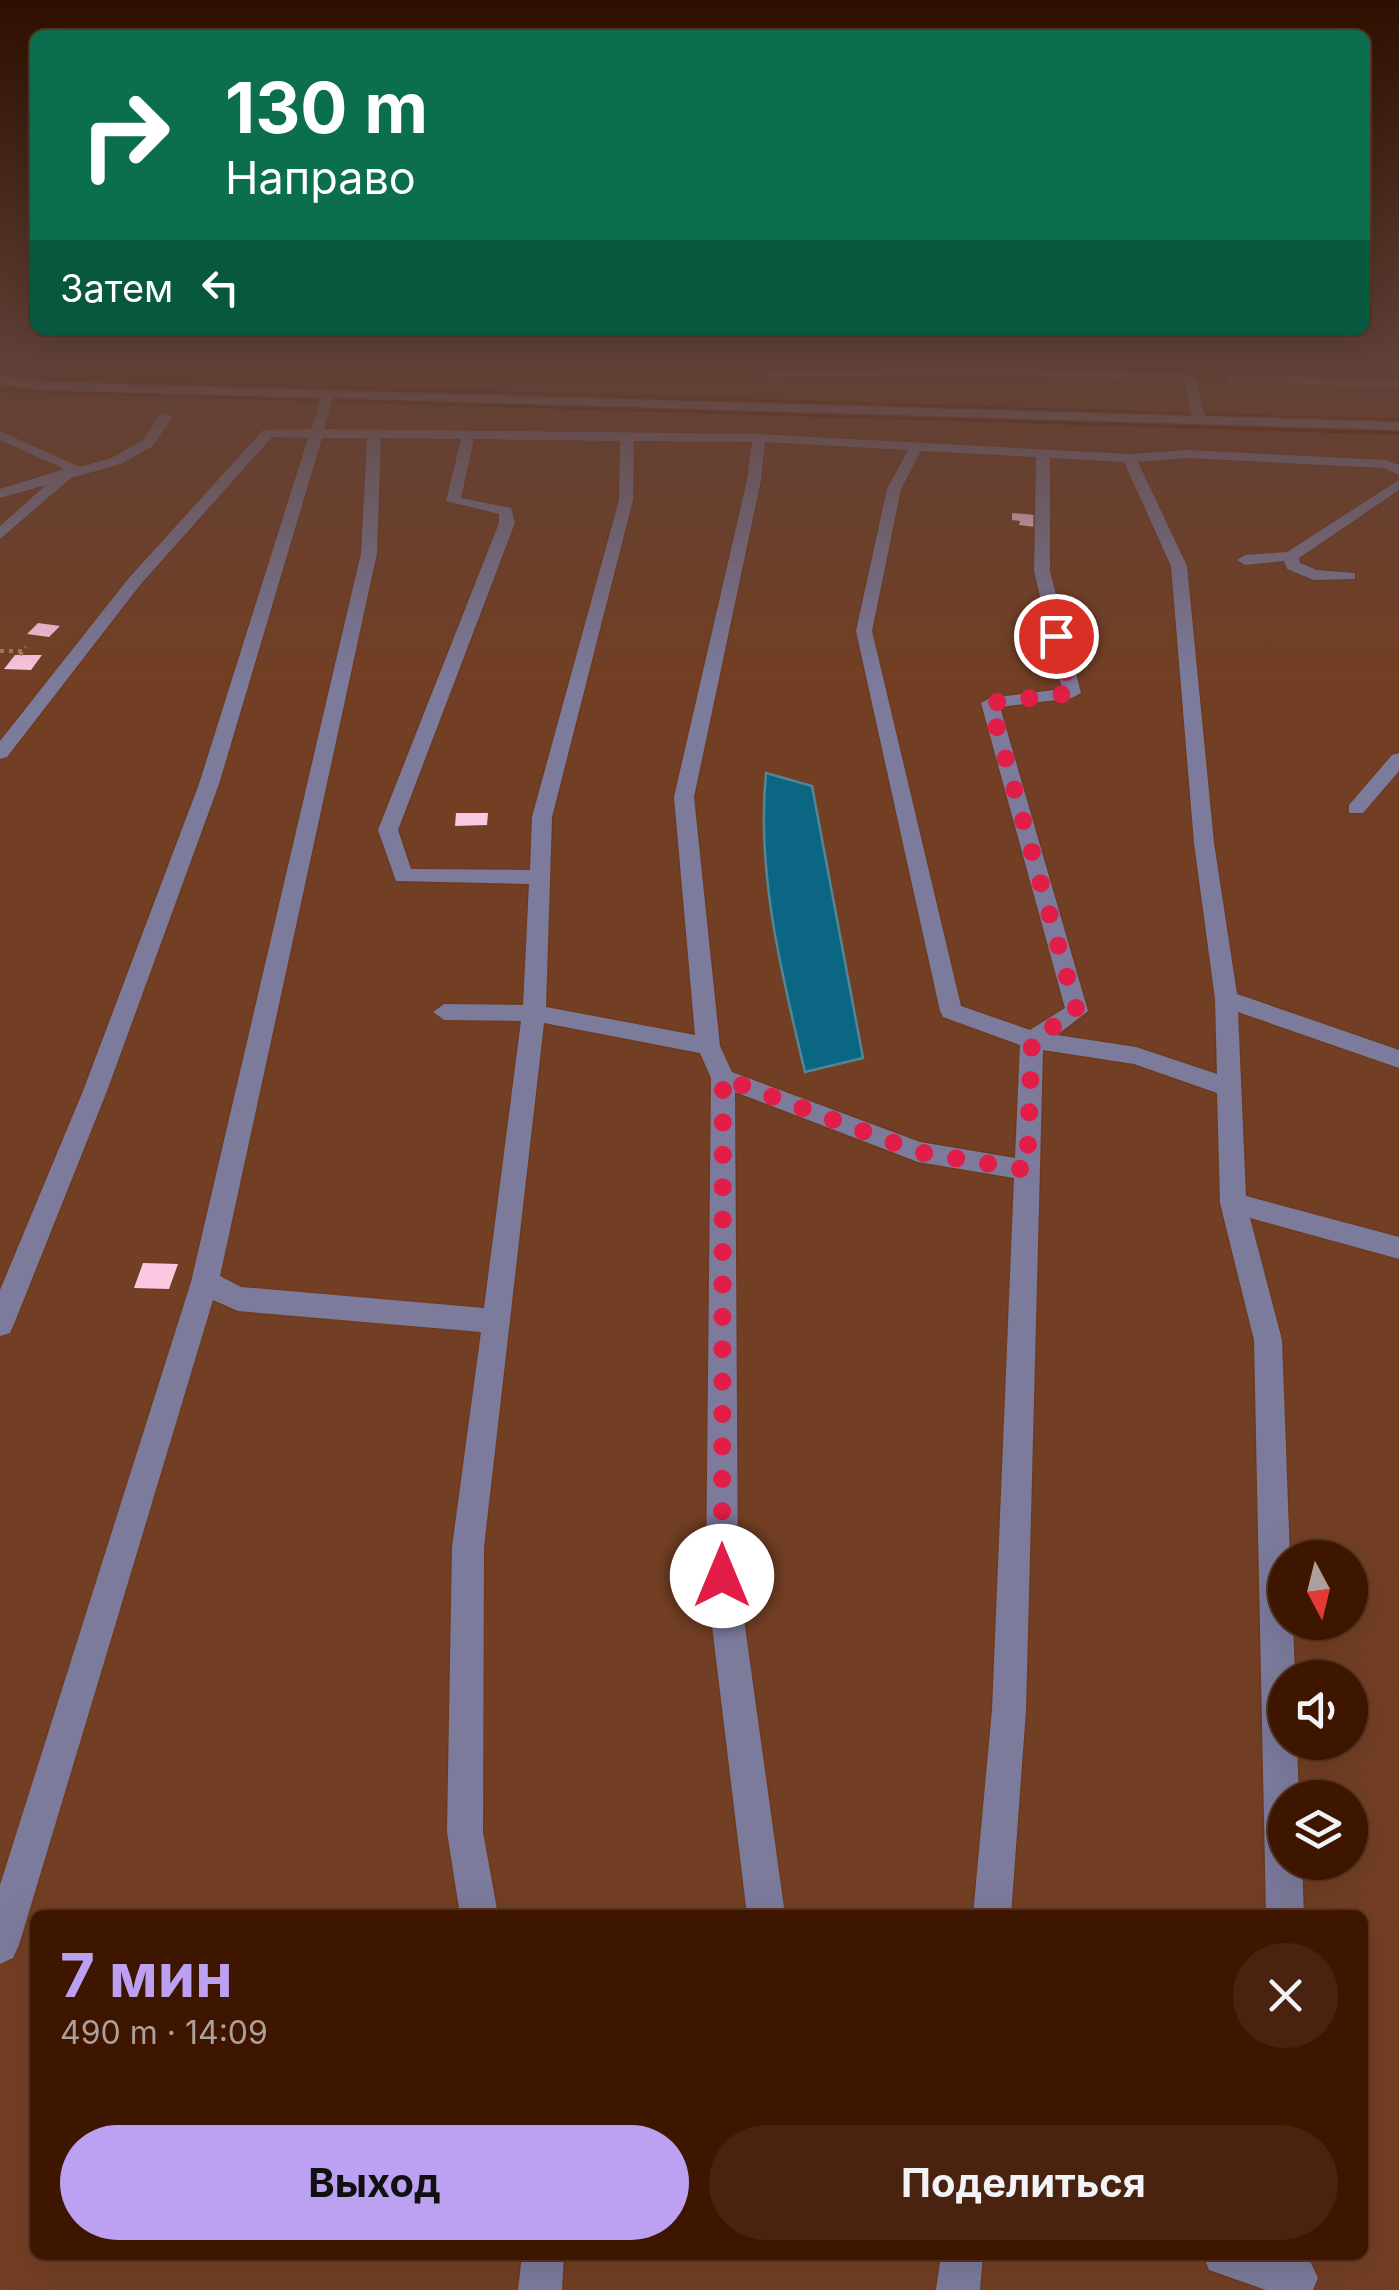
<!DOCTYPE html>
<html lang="ru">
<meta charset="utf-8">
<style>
:root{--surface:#3e1600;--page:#49230f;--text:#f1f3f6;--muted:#ad9f99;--line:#573522;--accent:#bca0f2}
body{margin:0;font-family:Inter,sans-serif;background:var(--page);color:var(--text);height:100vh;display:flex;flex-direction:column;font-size:38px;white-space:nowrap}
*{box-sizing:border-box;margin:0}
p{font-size:32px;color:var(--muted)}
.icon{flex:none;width:55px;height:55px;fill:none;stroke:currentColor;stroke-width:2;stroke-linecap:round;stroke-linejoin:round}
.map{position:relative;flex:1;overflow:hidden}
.sheet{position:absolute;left:30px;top:1910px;width:1338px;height:350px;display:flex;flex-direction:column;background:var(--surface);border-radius:15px;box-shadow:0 10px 40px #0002,0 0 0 2px var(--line)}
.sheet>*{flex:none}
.guide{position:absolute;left:30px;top:30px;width:1340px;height:305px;border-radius:15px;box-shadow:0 10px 40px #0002,0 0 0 2px var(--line);background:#0b6e4f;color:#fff;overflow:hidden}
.needle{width:65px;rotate:173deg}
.fabs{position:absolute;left:1268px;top:1540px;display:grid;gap:20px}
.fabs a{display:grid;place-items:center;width:100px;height:100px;border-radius:50%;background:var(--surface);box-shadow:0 10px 40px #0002,0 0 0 2px var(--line);font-size:50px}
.pin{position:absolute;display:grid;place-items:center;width:85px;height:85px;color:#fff;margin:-42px;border:5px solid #fff;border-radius:50%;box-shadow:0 2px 10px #0007}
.me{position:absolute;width:110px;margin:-55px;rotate:0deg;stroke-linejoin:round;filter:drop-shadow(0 0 8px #0008)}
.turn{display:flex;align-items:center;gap:35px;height:210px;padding:0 30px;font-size:45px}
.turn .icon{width:130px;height:130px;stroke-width:2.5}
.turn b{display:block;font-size:70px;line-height:85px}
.then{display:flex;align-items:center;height:95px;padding:0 30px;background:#0003;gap:20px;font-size:38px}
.round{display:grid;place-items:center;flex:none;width:105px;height:105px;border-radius:52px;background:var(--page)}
.head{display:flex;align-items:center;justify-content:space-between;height:170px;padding:0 30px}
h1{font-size:60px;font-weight:700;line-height:75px;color:var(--accent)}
.primary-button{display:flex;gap:20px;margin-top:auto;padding:20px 30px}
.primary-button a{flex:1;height:115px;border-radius:60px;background:var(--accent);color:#111;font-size:40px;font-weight:700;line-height:115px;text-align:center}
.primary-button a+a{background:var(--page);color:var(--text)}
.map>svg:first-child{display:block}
.green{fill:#733f24;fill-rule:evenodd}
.water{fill:#0a6683;stroke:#528694;stroke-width:2.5}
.building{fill:#fbc8e2}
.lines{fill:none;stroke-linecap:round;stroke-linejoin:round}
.minor-casing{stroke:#6e3b1e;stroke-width:3}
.path-far1{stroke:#a87960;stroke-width:2.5;stroke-dasharray:2.5 4;stroke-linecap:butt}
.path{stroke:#a87960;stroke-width:4;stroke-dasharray:4 5;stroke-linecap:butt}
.minor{fill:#7c7b9c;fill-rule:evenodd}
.route{stroke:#e11d48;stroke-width:18;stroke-dasharray:0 32.4}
</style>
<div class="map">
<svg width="1399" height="2290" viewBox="0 0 1399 2290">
<rect width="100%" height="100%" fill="#531e00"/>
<path class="green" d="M58,362H1399V419L318,385L104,372Z
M0,392L1399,435V2290H0ZM1285,1558H1350V1622H1285ZM1285,1678H1350V1742H1285ZM1285,1798H1350V1862H1285ZM35,1915H1362V2255H35Z"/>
<path class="water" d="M766,773L812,786L863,1058L805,1072C782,975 756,873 766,773Z"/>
<path class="building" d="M1012,513L1035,515V527L1019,525L1020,521L1012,520Z
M38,623L60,626L49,637L27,634Z
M15,655H42L31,670L4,669Z
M456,813H488L487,825L455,826Z
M143,1263L178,1264L169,1289L134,1288Z"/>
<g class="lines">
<g class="minor-casing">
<path id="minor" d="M1015,369L1189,374L1195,378L1205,416L1399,422V430L333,398L324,429L759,434L1129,454L1186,450L1386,460L1399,465V475L1383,468L1186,458L1138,462L1187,566L1214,843L1237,994L1399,1050V1068L1238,1012L1246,1196L1399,1237V1259L1250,1218L1282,1340L1290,1558H1285V1622H1293L1295,1678H1285V1742H1297L1299,1798H1285V1862H1302L1304,1915H1266L1254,1340L1220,1203L1217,1093L1134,1064L1043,1050L1026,1710L1011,1915H973L992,1710L1014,1178L918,1162L735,1092L738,1576L785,1915H747L706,1576L711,1078L700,1053L544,1023L484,1547L483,1832L498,1915H460L447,1832L452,1547L481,1332L238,1311L213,1300L19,1945L13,1958L0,1964V1885L191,1282L361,553L367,438H322L219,784L107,1091L14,1324L10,1333L0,1336V1290L83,1091L199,784L308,438L272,437L140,585L7,757L0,759V741L128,579L263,430L311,429L321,398L44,390L0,384V376L44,382L1192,416L1184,382L1015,377L768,378L762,374L768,370ZM381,438L461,439L446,501L499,514V523L378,830L396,881L529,884L523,1005L444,1004L433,1012L444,1020L521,1021L484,1308L241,1287L220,1276L377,553ZM474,439L620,441L619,500L532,817L530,870L411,869L398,830L515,523L511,508L461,498ZM634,441L752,442L747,480L674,797L695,1035L546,1007L552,817L633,500ZM765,442L908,450L887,489L856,631L940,1011L943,1017L1020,1045L1015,1158L920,1142L732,1072L720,1046L694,797L761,480ZM921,451L1036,457L1034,571L1062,689L990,698L981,703L1065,1008L1030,1030L961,1006L872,631L901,489ZM1050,458L1124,462L1171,566L1194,843L1215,999L1217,1074L1136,1047L1057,1035L1088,1011L1000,707L1072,698L1081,693L1050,571Z
M1232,374L1399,380V388L1227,381Z
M161,413L173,416L153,446L121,464L71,478L0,539V526L46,485L0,498V489L64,469L0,440V431L80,467L111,458L143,440Z
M1399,480V490L1299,558L1300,563L1317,570L1355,573V579L1314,580L1287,569L1284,561L1245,565L1237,560L1245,555L1287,552Z
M1399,753V771L1363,813H1349V805L1392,755Z
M522,2255H564L562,2290H518Z
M941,2255H983L980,2290H936Z
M1203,2255H1291L1311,2263L1318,2278L1313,2290H1266L1209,2270Z"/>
</g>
<path class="path-far1" d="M28,362L54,367"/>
<path class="path" d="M0,651H23
M20,655L26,647"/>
<use href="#minor" class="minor"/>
</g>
<linearGradient id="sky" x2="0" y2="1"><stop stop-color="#2e1000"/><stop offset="0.53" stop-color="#604137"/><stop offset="1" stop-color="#604137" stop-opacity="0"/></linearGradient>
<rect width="1399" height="682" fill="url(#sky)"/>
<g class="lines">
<path class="route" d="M722,1576L723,1078L918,1152L1027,1170L1032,1040L1077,1012L990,703L1072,693L1056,636"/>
</g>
</svg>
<div class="fabs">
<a><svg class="needle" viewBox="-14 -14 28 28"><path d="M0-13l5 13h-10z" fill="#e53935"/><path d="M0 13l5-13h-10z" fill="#ad9f99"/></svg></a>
<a><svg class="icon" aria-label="sound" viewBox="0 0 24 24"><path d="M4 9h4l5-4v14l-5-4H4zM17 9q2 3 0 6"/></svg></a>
<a><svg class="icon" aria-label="layers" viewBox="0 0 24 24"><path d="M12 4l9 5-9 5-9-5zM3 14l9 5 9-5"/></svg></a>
</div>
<div class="pin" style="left:1056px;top:636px;background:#d93025"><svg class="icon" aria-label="arrive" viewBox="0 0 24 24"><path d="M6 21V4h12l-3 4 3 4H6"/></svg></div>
<svg class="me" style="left:722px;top:1576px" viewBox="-20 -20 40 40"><circle r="19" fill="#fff"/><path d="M0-13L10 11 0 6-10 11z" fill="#e11d48"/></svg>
<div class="guide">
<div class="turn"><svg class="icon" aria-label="right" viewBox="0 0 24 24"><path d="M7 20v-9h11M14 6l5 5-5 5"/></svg><div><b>130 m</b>Направо</div></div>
<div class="then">Затем<svg class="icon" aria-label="left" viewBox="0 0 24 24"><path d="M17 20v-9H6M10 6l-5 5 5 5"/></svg></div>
</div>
<section class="sheet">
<div class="head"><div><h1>7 мин</h1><p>490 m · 14:09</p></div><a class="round"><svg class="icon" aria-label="close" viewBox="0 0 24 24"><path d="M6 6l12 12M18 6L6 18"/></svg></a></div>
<div class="primary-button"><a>Выход</a><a>Поделиться</a></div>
</section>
</div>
